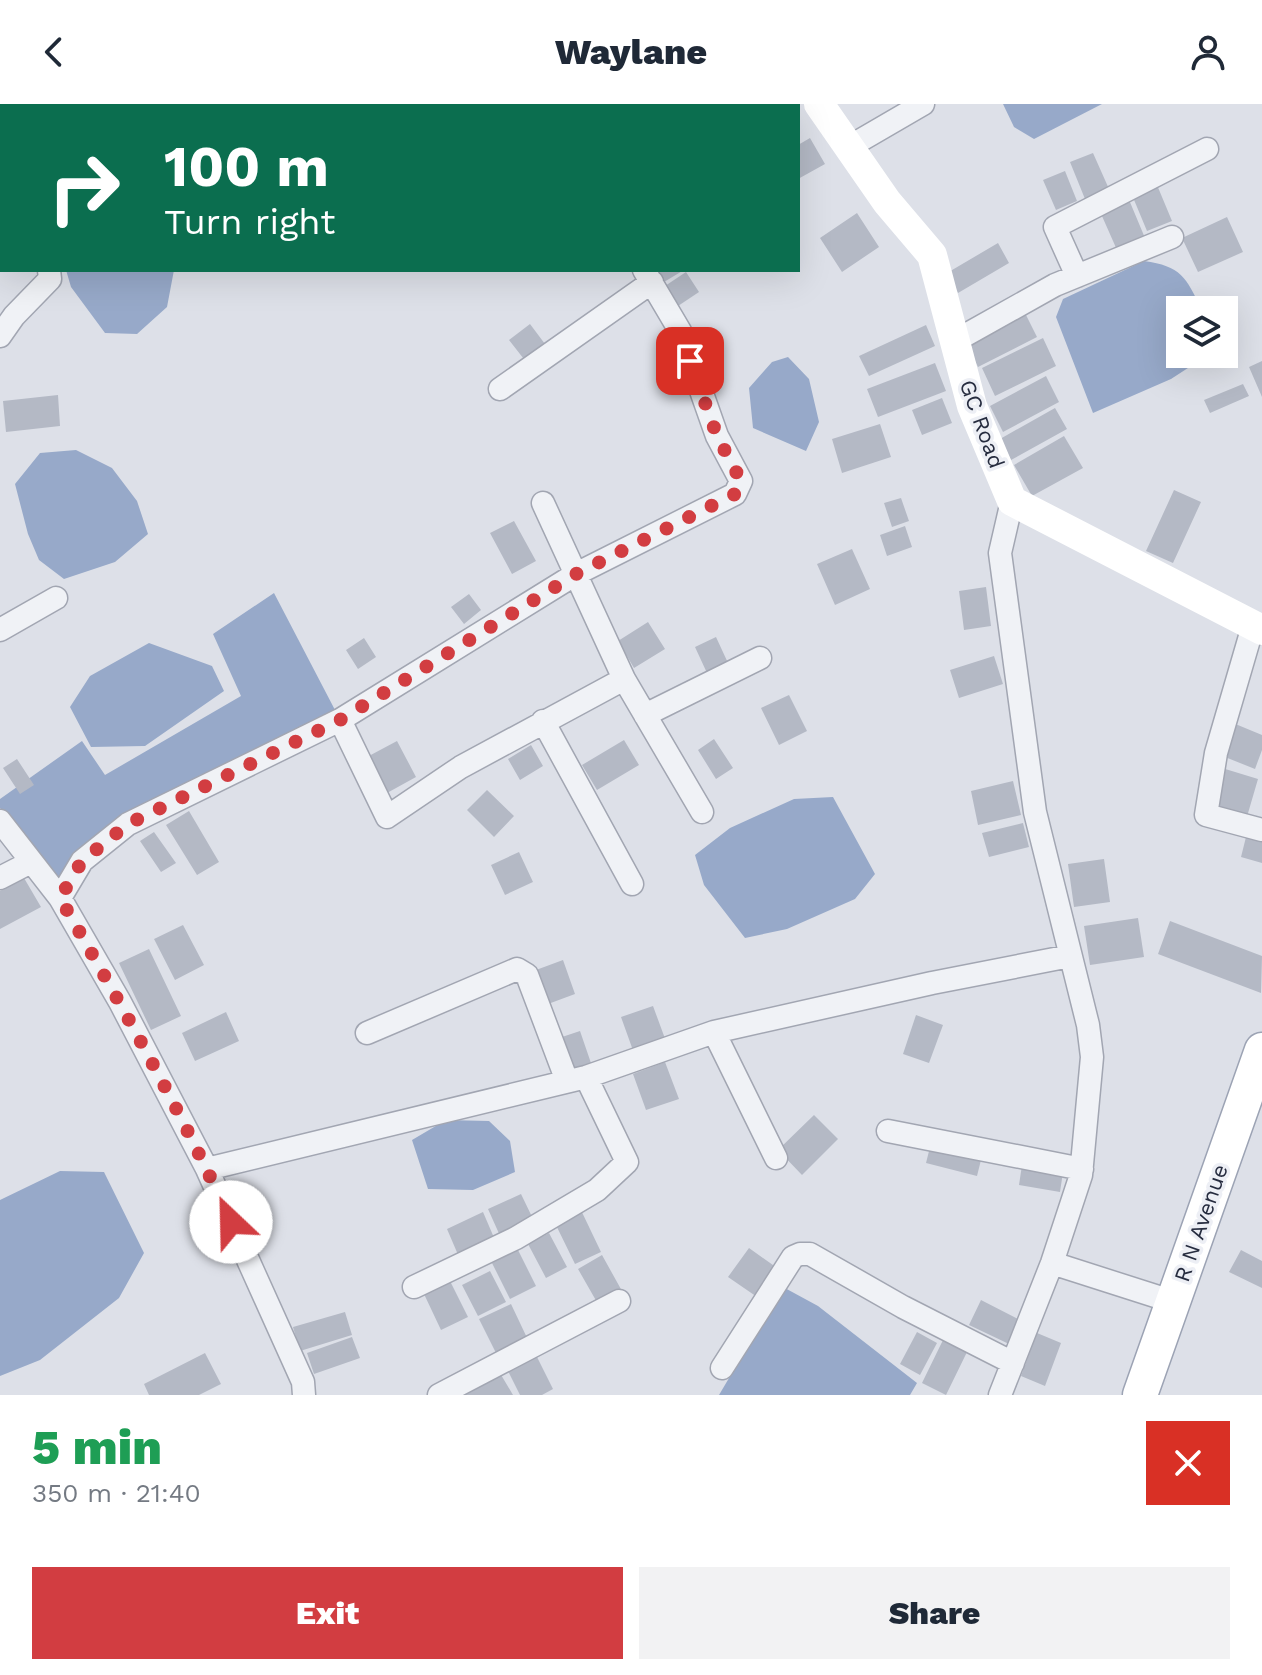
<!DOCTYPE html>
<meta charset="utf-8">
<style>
:root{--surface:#fff;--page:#f2f2f3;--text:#1f2937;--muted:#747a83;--accent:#d23d41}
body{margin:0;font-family:"Work Sans",sans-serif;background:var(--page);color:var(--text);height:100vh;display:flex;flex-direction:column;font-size:30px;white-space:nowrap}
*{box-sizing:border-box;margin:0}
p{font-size:26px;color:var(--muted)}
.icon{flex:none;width:44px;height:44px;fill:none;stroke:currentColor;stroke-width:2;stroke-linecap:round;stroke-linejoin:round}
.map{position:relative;height:1291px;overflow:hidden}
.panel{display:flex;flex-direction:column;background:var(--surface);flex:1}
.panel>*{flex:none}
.hud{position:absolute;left:0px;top:0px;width:800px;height:168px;box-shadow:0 8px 32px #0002;background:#0b6e4f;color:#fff;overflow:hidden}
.buttons{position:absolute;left:1166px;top:192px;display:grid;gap:16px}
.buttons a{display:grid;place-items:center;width:72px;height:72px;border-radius:0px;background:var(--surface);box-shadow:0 8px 32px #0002;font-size:40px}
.pin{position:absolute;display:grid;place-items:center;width:68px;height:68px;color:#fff;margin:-34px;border-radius:16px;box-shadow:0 4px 12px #0006}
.me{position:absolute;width:88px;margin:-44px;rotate:336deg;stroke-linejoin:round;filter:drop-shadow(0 0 6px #0008)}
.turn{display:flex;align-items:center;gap:28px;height:168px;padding:0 32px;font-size:36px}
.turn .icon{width:104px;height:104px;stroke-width:2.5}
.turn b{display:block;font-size:56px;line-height:68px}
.round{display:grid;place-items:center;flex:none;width:84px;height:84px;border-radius:0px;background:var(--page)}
.summary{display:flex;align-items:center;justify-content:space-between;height:136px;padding:0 32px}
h1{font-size:48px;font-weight:800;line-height:60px;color:#1e9e55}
.button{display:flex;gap:16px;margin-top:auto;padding:16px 32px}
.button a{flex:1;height:92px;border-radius:0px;background:var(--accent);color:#fff;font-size:32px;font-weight:800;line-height:92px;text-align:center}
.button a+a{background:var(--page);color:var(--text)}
header{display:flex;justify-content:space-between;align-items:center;height:104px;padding:0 32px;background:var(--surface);font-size:36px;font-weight:800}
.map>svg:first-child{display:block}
.water{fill:#97a9c9}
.building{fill:#b4b9c5}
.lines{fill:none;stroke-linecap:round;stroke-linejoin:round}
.street-casing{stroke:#a2a6b2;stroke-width:25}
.primary-casing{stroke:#9ca3b4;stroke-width:37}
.street{stroke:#f0f2f6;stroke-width:22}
.secondary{stroke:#fff;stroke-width:30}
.primary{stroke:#fff;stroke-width:34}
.route{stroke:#d23d41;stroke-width:14;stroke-dasharray:0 25.2}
.labels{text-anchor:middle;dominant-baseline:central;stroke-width:7;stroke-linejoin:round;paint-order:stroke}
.street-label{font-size:22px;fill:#262c3f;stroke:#edeff5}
</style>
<header><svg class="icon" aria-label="back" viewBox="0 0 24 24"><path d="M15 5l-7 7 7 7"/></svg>Waylane<svg class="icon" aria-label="person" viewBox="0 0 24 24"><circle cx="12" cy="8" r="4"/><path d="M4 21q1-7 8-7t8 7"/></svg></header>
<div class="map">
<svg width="1262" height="1291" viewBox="0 0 1262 1291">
<rect width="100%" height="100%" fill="#dde0e8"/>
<path class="water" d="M1003,0H1102L1034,35L1014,23Z
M1144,157C1181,162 1186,173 1202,206H1180V250L1208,251L1171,275L1093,309L1056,213L1063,195Z
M66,166H174L167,203L137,230L105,229L71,183Z
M788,253L809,275L819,318L806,347L753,324L749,284L772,258Z
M76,346L112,364L137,397L148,430L115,458L64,475L39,456L28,430L15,380L40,349Z
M274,489L335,606L147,704L59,782L0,704V695L82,637L105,671L241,592L213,530Z
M149,539L212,562L224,587L145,642L91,643L70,603L90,572Z
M833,693L875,770L855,795L787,825L745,834L704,781L695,751L730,724L794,695Z
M446,1016L489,1017L510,1037L515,1068L473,1086L428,1085L412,1036Z
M60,1067L104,1068L144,1149L119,1194L40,1256L0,1272V1096Z
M783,1183L818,1202L917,1279L910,1291H719Z"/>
<path class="building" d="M810,34L825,60L798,75V41Z
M1093,49L1109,85L1085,95L1070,58Z
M1065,67L1077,97L1056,106L1043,76Z
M1157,81L1172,117L1147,127L1132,91Z
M1127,91L1145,134L1117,146L1098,103Z
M857,109L879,143L842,168L820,134Z
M1227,113L1243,148L1198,168L1182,134Z
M998,139L1009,159L958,189L947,169Z
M657,166H684L664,178Z
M686,168L699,188L675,204L662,184Z
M1024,207L1037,233L978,263L965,237Z
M530,220L548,244L527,259L509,236Z
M926,221L935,242L869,272L859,252Z
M1043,234L1056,262L995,292L982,264Z
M1262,257V293L1249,263Z
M935,259L946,287L878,313L867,285Z
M1046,272L1059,298L1003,328L990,302Z
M1243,280L1249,292L1210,309L1204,296Z
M58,291L60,322L6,328L3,297Z
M942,294L952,319L922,331L912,306Z
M1055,304L1067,325L1011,356L1000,335Z
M880,320L891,353L842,369L832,335Z
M1064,332L1083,364L1032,392L1014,361Z
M1174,386L1201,398L1173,459L1146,447Z
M901,394L909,417L892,423L884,399Z
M514,417L536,457L512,470L490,429Z
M905,422L912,443L887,452L880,431Z
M852,445L870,485L835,501L817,460Z
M986,483L991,522L964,526L959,487Z
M469,490L481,506L464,520L451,503Z
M648,518L665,545L634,564L618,537Z
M716,533L728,559L707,569L695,543Z
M364,534L376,553L358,565L346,546Z
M994,552L1003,580L959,594L950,566Z
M789,591L807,627L779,641L761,604Z
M1233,619L1262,631V646L1255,665L1220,651Z
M714,635L733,664L716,675L698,646Z
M624,636L639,661L597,686L582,661Z
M397,637L416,673L387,689L367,653Z
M531,641L543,662L520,676L508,655Z
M17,655L34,681L20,690L3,664Z
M1222,664L1258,675L1246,716L1210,705Z
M1013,677L1021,711L978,721L971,687Z
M487,686L514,712L494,733L467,706Z
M189,707L219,758L197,771L166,721Z
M1023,719L1029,743L989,753L982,729Z
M154,728L176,759L161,768L140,737Z
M1247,729L1262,732V759L1241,753Z
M519,748L533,778L505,791L491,761Z
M1104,755L1110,798L1074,803L1068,760Z
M24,774L41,803L0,825V787Z
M1138,814L1144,853L1090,861L1084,822Z
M1170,817L1262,852L1261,889L1158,850Z
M183,821L204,861L175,876L154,835Z
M149,845L181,912L151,926L119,859Z
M563,856L575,890L548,900L536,866Z
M653,902L667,940L635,952L621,913Z
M226,908L239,937L195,957L182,929Z
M916,911L943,921L929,959L903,950Z
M580,927L592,962L575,969L562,933Z
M665,958L679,995L646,1006L633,970Z
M814,1011L838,1035L802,1071L778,1046Z
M931,1039L982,1052L977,1072L926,1059Z
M1022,1061L1063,1068L1060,1088L1019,1081Z
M521,1090L535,1119L501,1134L488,1105Z
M579,1102L601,1148L575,1160L553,1115Z
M483,1108L495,1136L459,1153L447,1125Z
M549,1129L567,1163L546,1174L528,1140Z
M749,1144L780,1166L760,1195L728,1173Z
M518,1146L536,1182L510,1195L492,1159Z
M1241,1146L1262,1157V1184L1229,1168Z
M602,1151L622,1187L598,1200L578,1165Z
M490,1167L506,1198L478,1212L462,1181Z
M450,1177L468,1213L441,1226L424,1190Z
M981,1196L1020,1216L1009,1240L969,1221Z
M511,1200L529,1238L498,1253L479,1215Z
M345,1208L352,1231L300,1247L293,1223Z
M917,1228L937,1239L920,1271L900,1260Z
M1037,1229L1061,1239L1045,1282L1021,1272Z
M352,1233L360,1254L314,1270L307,1249Z
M943,1236L967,1248L946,1291L922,1279Z
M205,1249L221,1280L199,1291H149L144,1280Z
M535,1249L553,1285L542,1291H520L506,1263Z
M497,1264L513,1291H462Z"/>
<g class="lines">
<g class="street-casing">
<path id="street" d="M99,0L100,2
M588,2L591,0
M0,30L2,35
M849,43L923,0
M0,97L2,96
M1077,172L1055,123L1207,45
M0,232L14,212L50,175L49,166
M955,237L1055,181L1172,133
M500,285L652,178
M543,399L624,575L702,708
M1253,522L1216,649L1206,711L1262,726
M0,526L56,494
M645,611L760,554
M340,616L576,470L735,390L741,377L717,332L680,227L644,166
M543,617L632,780
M0,717L60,794L120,898L207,1065L303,1278L304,1291
M0,774L31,758
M60,794L82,757L128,720L340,616L387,713L461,663L624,575
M714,928L776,1054
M367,929L517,865L527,871L567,977
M888,1027L1082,1065
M207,1065L586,973L714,928L932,879L1070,852
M1052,1159L1174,1198
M414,1183L516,1134L597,1086L627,1058L586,973
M722,1264L793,1153L800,1150H810L903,1203L1013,1259
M439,1291L619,1197
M1000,1291L1052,1159L1081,1071L1092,953L1088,921L1035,708L1000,449L1012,397"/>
</g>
<g class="primary-casing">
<path id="primary" d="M1140,1291L1262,946"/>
</g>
<use href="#street" class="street"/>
<path class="secondary" d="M819,0L887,98L932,151L972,302L1012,397L1262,526"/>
<use href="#primary" class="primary"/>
</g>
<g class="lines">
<path class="route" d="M231,1118C181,1007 121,900 60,794L82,757L128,720L340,616L576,470L735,390L741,377L717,332L690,257"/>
</g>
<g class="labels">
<g class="street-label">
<text transform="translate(982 320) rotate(70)">GC Road</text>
<text transform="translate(1201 1119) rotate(-71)">R N Avenue</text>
</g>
</g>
</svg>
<div class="buttons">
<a><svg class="icon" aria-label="layers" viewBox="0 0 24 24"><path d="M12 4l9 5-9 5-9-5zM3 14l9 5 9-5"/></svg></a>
</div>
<div class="pin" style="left:690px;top:257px;background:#d93025"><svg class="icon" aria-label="arrive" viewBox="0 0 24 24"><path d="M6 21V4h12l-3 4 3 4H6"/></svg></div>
<svg class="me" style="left:231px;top:1118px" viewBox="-20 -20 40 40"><circle r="19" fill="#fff"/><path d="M0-13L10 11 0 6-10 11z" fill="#d23d41"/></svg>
<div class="hud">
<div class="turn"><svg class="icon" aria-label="right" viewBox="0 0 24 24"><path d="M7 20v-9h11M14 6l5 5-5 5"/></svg><div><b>100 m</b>Turn right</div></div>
</div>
</div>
<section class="panel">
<div class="summary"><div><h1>5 min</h1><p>350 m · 21:40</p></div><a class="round" style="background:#d93025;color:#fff"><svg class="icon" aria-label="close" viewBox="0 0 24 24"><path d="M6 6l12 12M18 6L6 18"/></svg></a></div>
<div class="button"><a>Exit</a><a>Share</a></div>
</section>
